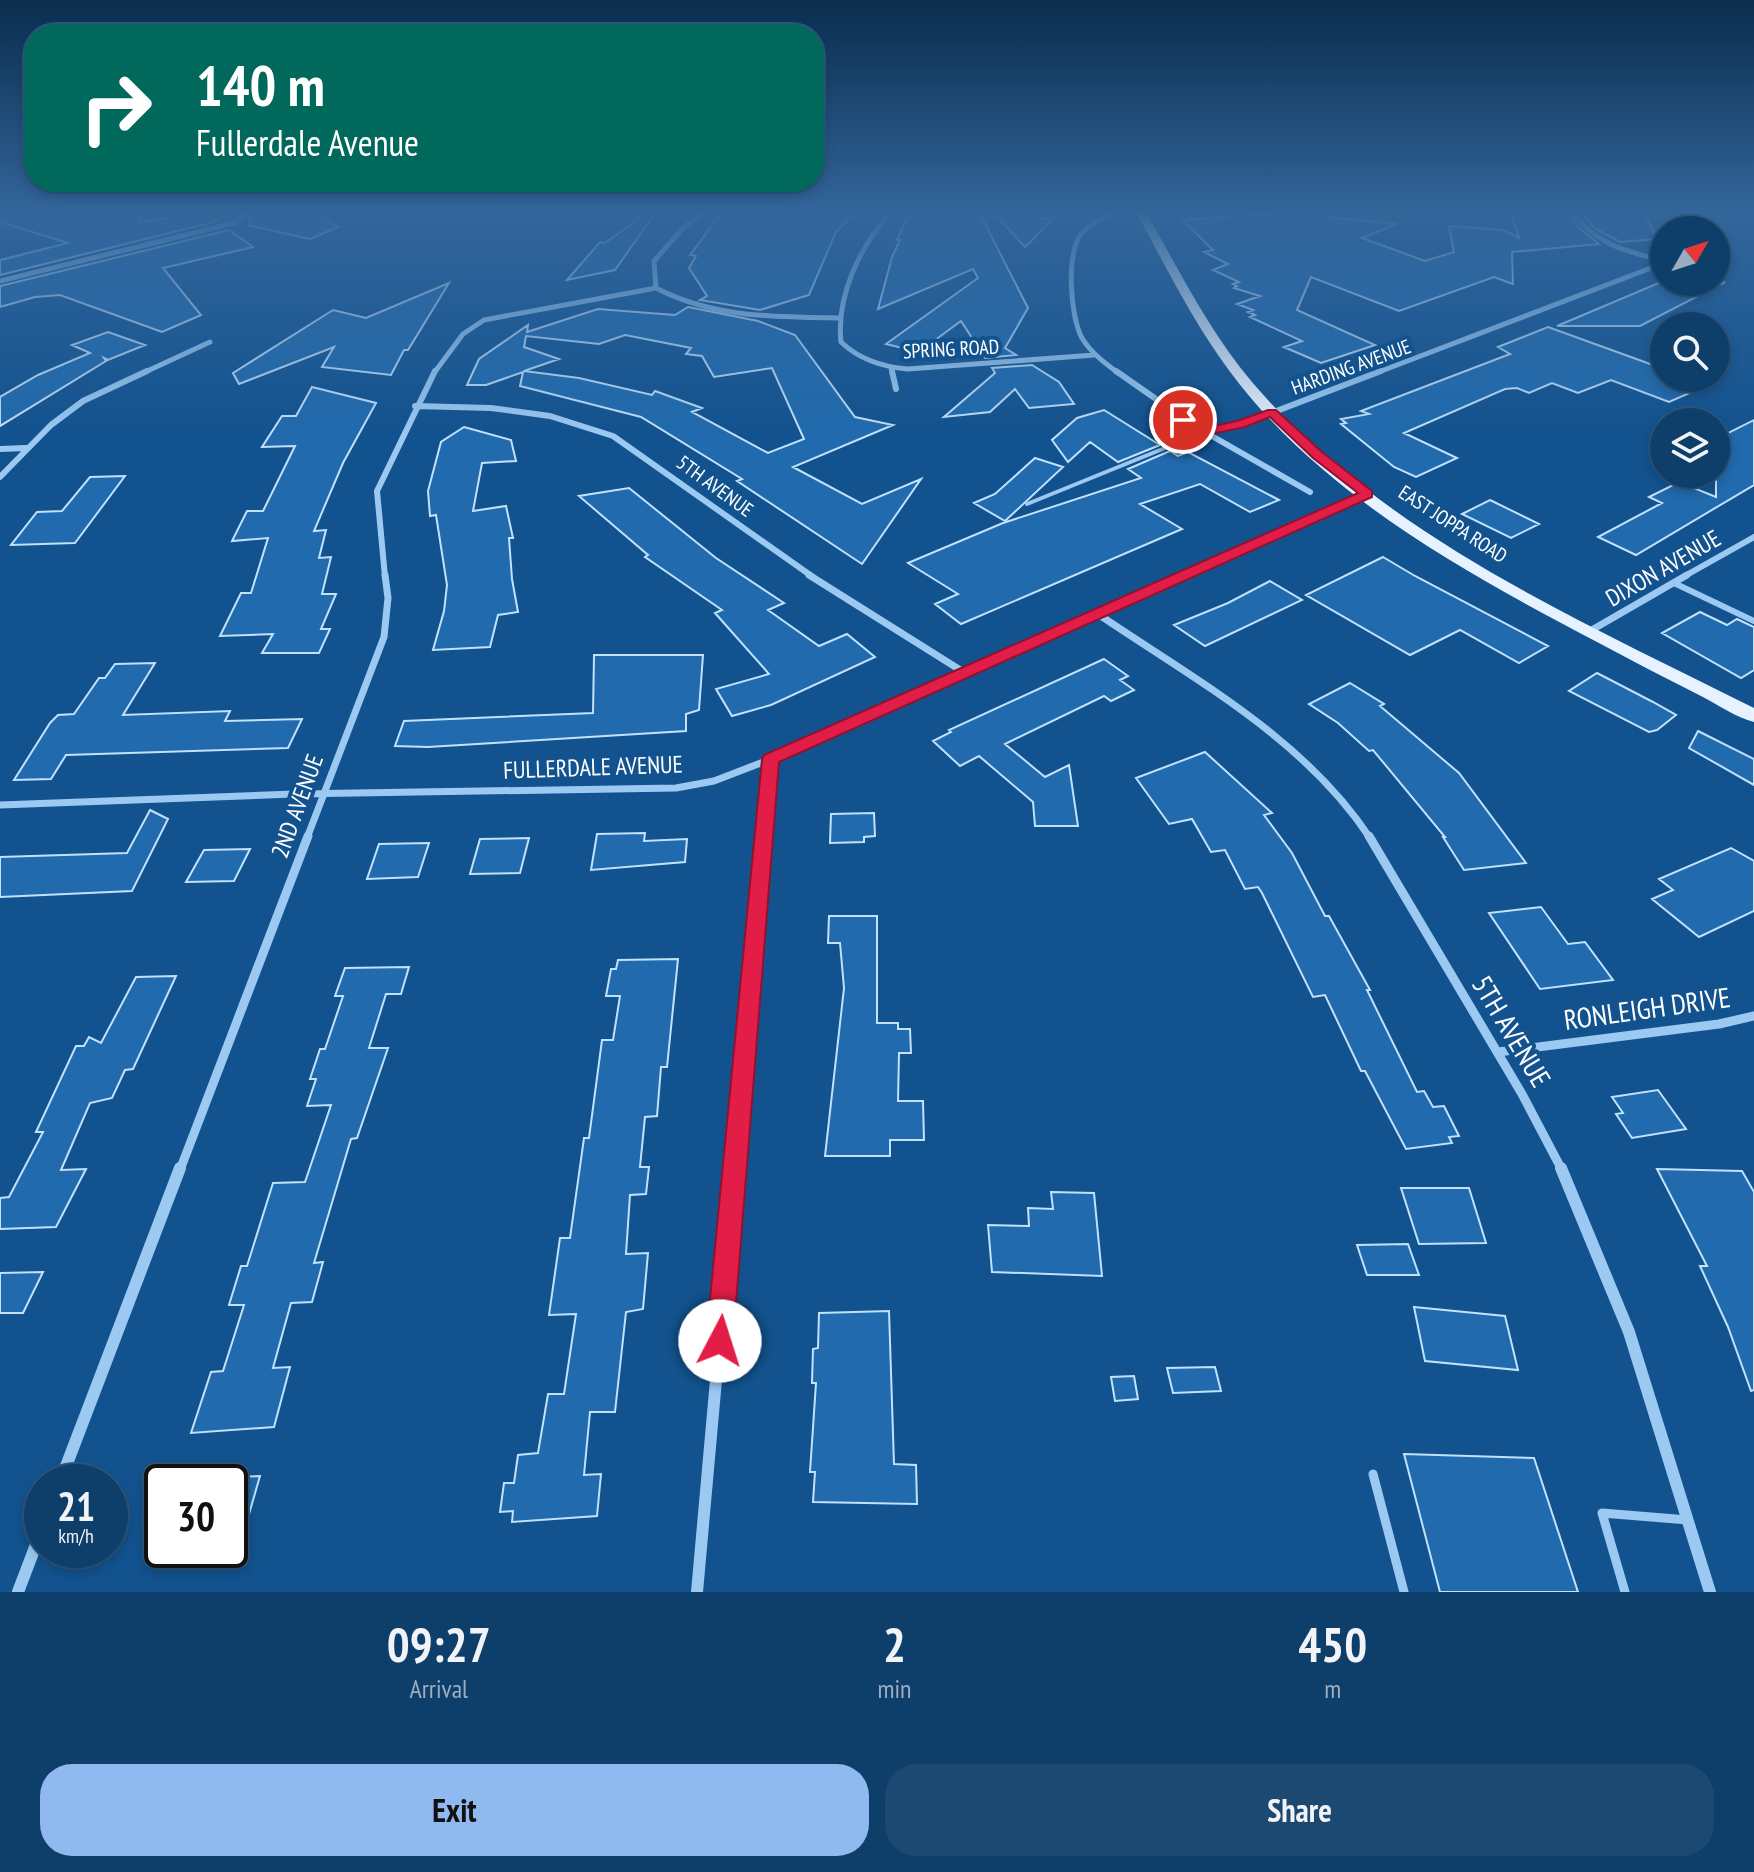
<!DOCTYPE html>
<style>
:root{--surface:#0e3e6a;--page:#1c4972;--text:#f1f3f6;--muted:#9baec1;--line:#2e577e;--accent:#90b9f0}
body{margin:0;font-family:"PT Sans Narrow",sans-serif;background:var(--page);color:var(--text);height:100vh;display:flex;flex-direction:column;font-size:30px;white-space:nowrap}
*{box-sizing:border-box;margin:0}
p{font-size:26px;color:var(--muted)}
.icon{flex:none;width:44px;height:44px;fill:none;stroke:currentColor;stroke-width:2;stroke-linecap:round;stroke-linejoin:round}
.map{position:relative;height:1592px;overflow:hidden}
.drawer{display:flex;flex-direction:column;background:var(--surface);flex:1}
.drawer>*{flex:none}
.hud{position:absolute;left:24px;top:24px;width:800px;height:168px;border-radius:32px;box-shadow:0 4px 12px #0003,0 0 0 2px var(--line);background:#00695c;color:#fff;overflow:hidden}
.needle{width:52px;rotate:51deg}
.buttons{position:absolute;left:1650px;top:216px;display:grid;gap:16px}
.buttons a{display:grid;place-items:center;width:80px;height:80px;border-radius:50%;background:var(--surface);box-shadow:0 4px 12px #0003,0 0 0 2px var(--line);font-size:40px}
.speed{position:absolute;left:24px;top:1464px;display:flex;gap:16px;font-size:40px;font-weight:700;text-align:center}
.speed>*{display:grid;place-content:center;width:104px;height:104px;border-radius:50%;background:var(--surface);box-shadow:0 4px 12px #0003,0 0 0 2px var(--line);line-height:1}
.speed small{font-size:20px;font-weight:400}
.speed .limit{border:4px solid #111;border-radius:12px;background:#fff;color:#111}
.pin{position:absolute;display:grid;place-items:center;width:68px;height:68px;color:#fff;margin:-34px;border:4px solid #fff;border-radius:50%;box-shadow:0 2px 8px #0007}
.me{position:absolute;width:88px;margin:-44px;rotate:5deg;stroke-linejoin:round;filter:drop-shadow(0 0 6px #0008)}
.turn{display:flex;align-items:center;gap:28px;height:168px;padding:0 40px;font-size:36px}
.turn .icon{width:104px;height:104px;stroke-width:2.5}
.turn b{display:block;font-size:56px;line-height:68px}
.eta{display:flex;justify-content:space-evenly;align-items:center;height:136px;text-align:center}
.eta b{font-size:48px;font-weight:800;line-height:56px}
.button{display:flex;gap:16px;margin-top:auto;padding:16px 40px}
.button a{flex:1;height:92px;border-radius:32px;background:var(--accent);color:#111;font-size:32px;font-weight:800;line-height:92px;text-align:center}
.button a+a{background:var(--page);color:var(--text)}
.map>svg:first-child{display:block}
.building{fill:#206aad;stroke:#c2e1fc;stroke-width:2;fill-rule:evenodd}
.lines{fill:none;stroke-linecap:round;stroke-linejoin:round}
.lane-far2{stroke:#9bc9f1;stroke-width:4}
.lane-far1{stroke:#9bc9f1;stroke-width:6}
.lane{stroke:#9bc9f1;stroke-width:9}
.street-far4{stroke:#9bc9f1;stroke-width:5}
.street-far3{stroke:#9bc9f1;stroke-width:6}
.street-far2{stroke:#9bc9f1;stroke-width:7}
.street-far1{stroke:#9bc9f1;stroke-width:9}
.street{stroke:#9bc9f1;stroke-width:12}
.primary{fill:#e6f2ff;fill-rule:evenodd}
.route{fill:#e11d48;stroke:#92132f;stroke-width:2}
.labels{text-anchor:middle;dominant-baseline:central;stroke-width:8;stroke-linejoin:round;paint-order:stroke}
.far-street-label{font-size:20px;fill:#fff;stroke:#12528e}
.street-label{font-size:24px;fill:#fff;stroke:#12528e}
.near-street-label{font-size:28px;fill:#fff;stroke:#12528e}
</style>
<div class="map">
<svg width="1754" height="1592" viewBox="0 0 1754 1592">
<rect width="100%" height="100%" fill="#12528e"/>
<path class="building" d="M0,212H138L140,222L205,212L218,221L0,275V260L68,243L0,222Z
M648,212H656L615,270L567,280L600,242L605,243Z
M722,212H855L836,232L809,295L760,310L700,300L707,296L689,268L696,256L690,255Z
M910,212H979L1028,308L1005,348L1016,355L985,358L961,321L919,352L886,344L978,278L973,269L878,309L892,257L900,240H897Z
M993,212H1015L1052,220L1025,247Z
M1310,212L1317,216L1397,224L1362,238L1425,261L1454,252L1449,226L1504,230L1519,238L1510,212H1568L1578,227L1599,244L1512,252L1513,284L1494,277L1399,311L1311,277L1297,310L1375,345L1321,363L1284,347L1302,341L1250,317L1255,315L1248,312L1253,310L1237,304L1260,296L1234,288L1237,286L1233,284L1239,282L1213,270L1228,264L1204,252L1213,250L1182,220Z
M1580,212H1643L1658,239L1620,242L1594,228Z
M253,214H318L338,227L310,239L248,225Z
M229,230L253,247L163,268L201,315L162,332L60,295L35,297L0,307V286Z
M1661,282H1725L1640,326H1557Z
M449,283L408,350H404L391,375L322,367L334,347L239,384L233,373L333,310L366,318Z
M688,307L758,321L795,335L855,417L893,425L793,467L862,504L921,479L862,564L737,481L742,479L641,417L520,386L523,372L486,385H467L479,359L528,325L527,332L598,309L675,315ZM625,335L691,348L686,354L702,356L714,377L772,368L804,439L768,453L692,412L702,408L655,391L652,395L579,378L524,371L559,359L524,347L526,336L599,344Z
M1548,327L1664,369V378H1690L1708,385L1669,402L1611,380L1578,393L1552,383L1529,393L1517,388L1505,389L1404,433L1457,458L1416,477L1394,467L1341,424L1346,423L1341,419L1369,414L1361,411L1510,354L1498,347Z
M108,332L145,345L108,360L104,358L106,361L0,426V397L38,375L90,353L72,345Z
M1032,365L1059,382L1074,404L1029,408L1015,389L990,412L944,417L995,373L992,368Z
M312,387L376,403L343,463L314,531L326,530L319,558L331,557L322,594H336L321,629H330L319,653H262L273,634L220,636L241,593H251L268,538L232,541L247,511H263L295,446L262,447L282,416H296Z
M1104,410L1160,445L1118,462L1090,442L1068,462L1052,440L1077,418Z
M1754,420V485L1636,555L1598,537L1662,503L1649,497L1679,482L1716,497V439Z
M464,427L511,440L516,461L482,463L473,511L506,506L513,538H509L512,579L518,612L498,615L490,647L433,650L444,611L447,585L436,515L430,516L428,491L441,442Z
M1170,451L1178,456L1188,452L1279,500L1250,512L1200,484L1140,504L1182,529L961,624L935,604L958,594L908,563L1003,523L1141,478L1128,469Z
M1035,458L1063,467L1005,521L974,503L995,494Z
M125,476L75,543L11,545L37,512L62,511L90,477Z
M629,488L716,558L784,603L768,610L819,646L847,634L875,657L771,705L732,716L716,689L769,674L715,613L722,610L645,557L648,555L579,496Z
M1490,500L1539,524L1511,538L1462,514Z
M1383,557L1415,576L1548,646L1519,663L1460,630L1410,655L1306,595Z
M1270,581L1302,600L1205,646L1174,625L1228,603Z
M1700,612L1727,625L1737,619L1754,627V670L1741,678L1662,633Z
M594,655H703L699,710L686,714V731L428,747L395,746L404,721L593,713Z
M1104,659L1128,676L1120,680L1134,690L1111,701L1104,696L1005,744L1045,777L1069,765L1078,826H1035L1033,802L979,756L960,766L933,741L951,732L949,730Z
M155,663L123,715L230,711L225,721L302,719L288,748L66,755L51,779L14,780L50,723L58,715L74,714L99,678H105L115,664Z
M1597,673L1653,702L1676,715L1657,730L1649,732L1569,691Z
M1350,683L1384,704L1380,706L1459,773L1526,863L1464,870L1443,837H1445L1373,750L1369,751L1338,723L1309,704Z
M1698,731L1754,759V785L1689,748Z
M1205,752L1272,813L1264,815L1292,853L1325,916H1329L1370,990H1367L1417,1092L1424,1091L1433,1107L1444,1106L1459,1136L1449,1137L1452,1143L1406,1149L1365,1071H1361L1325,995L1313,997L1262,893L1258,887L1245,889L1225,850L1211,852L1192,819L1169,824L1136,778Z
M150,810L168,819L132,891L0,897V857L127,853Z
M874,813L875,836L864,837V842L830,843L831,814Z
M645,833L644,841L687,839L685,862L591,870L597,834Z
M529,838L520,873L470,874L480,839Z
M429,843L418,877L367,879L379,844Z
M1731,848L1754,861V911L1699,937L1652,899L1673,890L1659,879Z
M250,849L234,881L186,882L204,850Z
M1541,907L1568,944L1585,942L1613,980L1540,989L1489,913Z
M829,916H877V1023H898V1029H910L911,1053H899L898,1101H923L924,1140H890V1156H825L844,988L840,943H828Z
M678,959L667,1067H661L657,1116L645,1117L640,1167H649L646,1194L630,1195L626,1254L648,1253L643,1309L626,1312L615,1412H590L584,1475L601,1474L597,1516L512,1522L513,1511L500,1512L504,1483H514L518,1455L538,1453L548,1394H564L576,1314L549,1315L560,1238H570L584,1138H589L602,1040H613L620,996H606L611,969H616L618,960Z
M409,967L401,994H386L369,1048H388L357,1138L351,1139L314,1263L323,1262L312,1302L291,1303L273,1368L290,1367L274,1427L191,1433L211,1372L223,1371L244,1305H229L241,1266H247L273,1183L305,1182L331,1105L307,1106L316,1079H310L320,1049H325L343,996H335L345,968Z
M176,976L133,1069L125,1070L112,1098L90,1103L61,1170L86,1169L56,1227L0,1229V1198L9,1197L43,1132H36L76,1046H84L89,1037L101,1043L136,977Z
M1658,1090L1686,1129L1632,1138L1616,1114L1623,1113L1612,1097Z
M1657,1169L1742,1171L1754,1192V1390L1751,1391L1728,1327L1700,1266H1707Z
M1401,1188H1469L1486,1243L1419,1244Z
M1051,1192L1094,1193L1102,1276L992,1272L988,1225L1029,1226L1028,1208L1053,1209Z
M1408,1244L1419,1275H1367L1357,1245Z
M43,1272L23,1313H0V1273Z
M1414,1307L1505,1316L1518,1370L1425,1361Z
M889,1311L894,1464L916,1465L917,1504L813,1502L815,1472H810L816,1383H812L813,1349L818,1348L819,1313Z
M1215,1367L1221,1391L1173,1393L1167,1368Z
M1134,1376L1138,1399L1115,1401L1111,1377Z
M1404,1454L1534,1458L1578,1592H1440Z
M260,1476L237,1556L230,1555V1477Z"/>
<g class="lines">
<path class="lane-far2" d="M1027,504L1202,433"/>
<path class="lane-far1" d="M1674,583L1754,621"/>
<path class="lane" d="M1373,1474L1404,1592
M1625,1592L1602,1513L1688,1520"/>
<path class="street-far4" d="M705,212L684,227L654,261L656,288C713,318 777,317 840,318
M891,212C860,246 836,296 841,342C860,360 882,367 908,369L1094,355
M1573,212C1594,244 1628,252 1664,261
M0,281L222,226L236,222L248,212
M891,368L892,373
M143,373L210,342
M434,373L463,334L484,320L656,288
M1118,373C1105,363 1091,353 1082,338C1070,316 1066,255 1081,234C1091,222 1105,217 1119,212
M1376,373L1664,263"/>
<path class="street-far3" d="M892,371L896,389
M1116,371L1196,427L1310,492
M415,406L491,408L550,416L613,436L813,577
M1202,433L1253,420L1381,371
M0,449L26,448
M0,477L51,425L83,401L147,371
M385,577L377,491L435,371
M1179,577L1366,494
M1683,577L1754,537"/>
<path class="street-far2" d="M809,575L965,673
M1098,614C1195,680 1304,738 1370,838
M1590,631L1687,575
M0,805L293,794L676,788L714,781L771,759L1183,575
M307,838L384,637L388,598L385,575
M764,838L771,759"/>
<path class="street-far1" d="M1369,836L1522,1094L1562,1170
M1498,1052L1719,1024L1754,1016
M180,1170L308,836
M734,1170L764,836"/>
<path class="street" d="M1561,1168L1629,1332L1710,1592
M60,1482L180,1168
M18,1592L42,1529
M697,1592L735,1168"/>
<path class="primary" d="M1136,212H1146C1179,270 1209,331 1252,382C1382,535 1579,620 1754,708V722C1735,717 1717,704 1699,695C1665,678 1631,660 1597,642C1464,572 1319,493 1228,369C1192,320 1165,265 1136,212Z"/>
</g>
<linearGradient id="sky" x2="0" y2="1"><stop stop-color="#0a2d4e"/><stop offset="0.49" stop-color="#33669b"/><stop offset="1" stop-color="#33669b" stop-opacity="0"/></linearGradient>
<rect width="1754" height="435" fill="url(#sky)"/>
<path class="route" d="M1268,410H1276L1323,453L1372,491V497L779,762L733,1341L729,1350L720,1354L710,1350L706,1341L762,759L764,755L1358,493L1313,458L1270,417L1245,427L1202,436L1177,420L1188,417L1204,428L1237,421Z"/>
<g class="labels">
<g class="far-street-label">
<text transform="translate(951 349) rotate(-3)">SPRING ROAD</text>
<text transform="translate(1351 367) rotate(-20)">HARDING AVENUE</text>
<text transform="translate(715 486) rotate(36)">5TH AVENUE</text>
<text transform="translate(1453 524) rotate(33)">EAST JOPPA ROAD</text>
</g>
<g class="street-label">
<text transform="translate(1663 568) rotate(-30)">DIXON AVENUE</text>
<text transform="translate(593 767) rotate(-2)">FULLERDALE AVENUE</text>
<text transform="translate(297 806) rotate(-70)">2ND AVENUE</text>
</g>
<g class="near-street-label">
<text transform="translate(1647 1008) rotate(-8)">RONLEIGH DRIVE</text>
<text transform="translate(1512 1031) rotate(59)">5TH AVENUE</text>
</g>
</g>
</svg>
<div class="buttons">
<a><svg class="needle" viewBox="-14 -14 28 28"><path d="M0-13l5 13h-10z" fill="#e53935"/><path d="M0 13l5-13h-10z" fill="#9baec1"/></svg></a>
<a><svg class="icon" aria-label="search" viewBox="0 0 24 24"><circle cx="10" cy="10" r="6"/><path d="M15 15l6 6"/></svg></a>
<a><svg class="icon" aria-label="layers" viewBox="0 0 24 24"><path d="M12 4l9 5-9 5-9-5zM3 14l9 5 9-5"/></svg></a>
</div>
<div class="speed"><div>21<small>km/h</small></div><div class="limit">30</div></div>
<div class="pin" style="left:1183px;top:420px;background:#d93025"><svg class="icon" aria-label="arrive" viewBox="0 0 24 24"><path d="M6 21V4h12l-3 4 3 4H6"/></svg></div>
<svg class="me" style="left:720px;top:1341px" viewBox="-20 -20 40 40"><circle r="19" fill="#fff"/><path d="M0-13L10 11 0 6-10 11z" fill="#e11d48"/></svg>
<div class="hud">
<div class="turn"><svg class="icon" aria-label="right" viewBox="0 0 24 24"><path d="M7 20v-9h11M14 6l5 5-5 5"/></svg><div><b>140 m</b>Fullerdale Avenue</div></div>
</div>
</div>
<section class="drawer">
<div class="eta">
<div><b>09:27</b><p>Arrival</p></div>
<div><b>2</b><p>min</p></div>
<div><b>450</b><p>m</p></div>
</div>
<div class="button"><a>Exit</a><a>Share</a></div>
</section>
